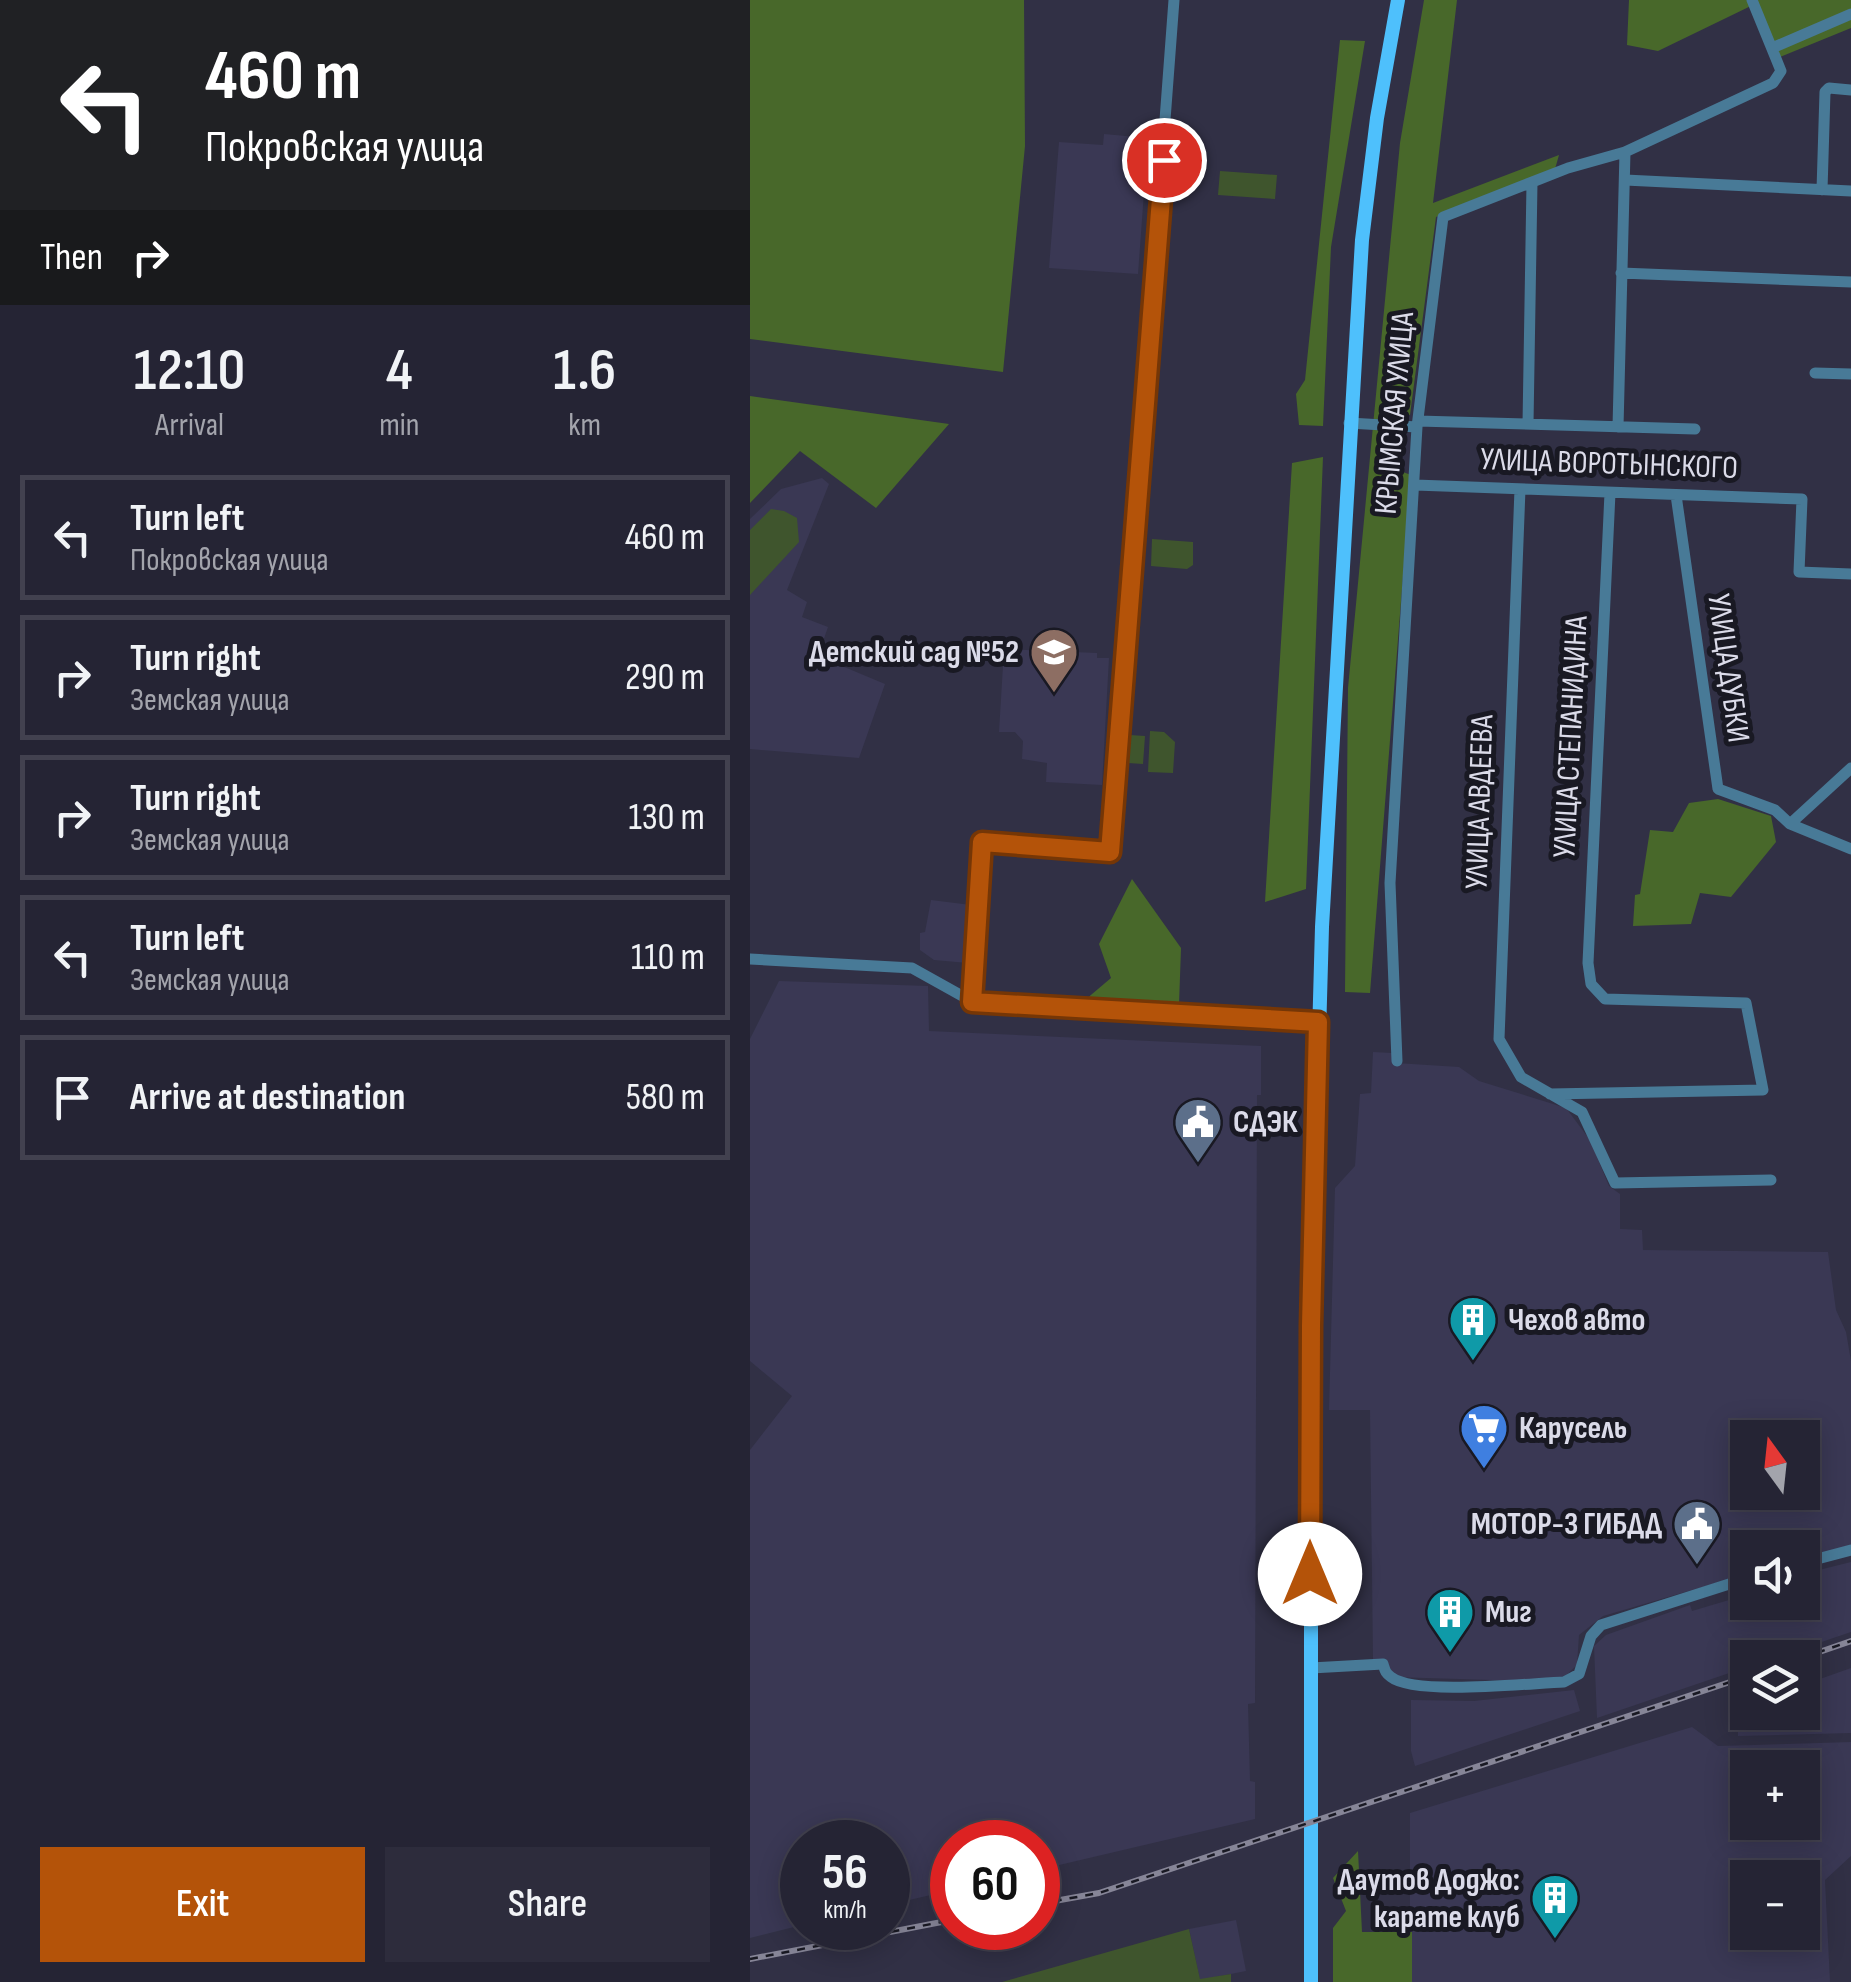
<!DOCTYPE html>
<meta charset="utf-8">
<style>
:root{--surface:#252434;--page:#2d2c3c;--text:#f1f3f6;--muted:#a3a4ac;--line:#42414f;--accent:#b45309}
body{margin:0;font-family:"Sofia Sans Condensed",sans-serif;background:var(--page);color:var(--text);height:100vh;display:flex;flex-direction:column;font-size:38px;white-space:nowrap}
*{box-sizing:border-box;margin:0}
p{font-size:32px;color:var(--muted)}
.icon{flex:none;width:55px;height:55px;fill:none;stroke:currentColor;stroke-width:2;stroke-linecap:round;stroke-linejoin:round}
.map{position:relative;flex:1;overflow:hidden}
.details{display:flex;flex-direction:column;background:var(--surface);width:750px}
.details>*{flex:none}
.banner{background:#202124;color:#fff;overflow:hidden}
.needle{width:65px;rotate:345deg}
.tools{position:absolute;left:980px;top:1420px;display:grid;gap:20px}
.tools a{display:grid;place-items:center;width:90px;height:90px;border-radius:0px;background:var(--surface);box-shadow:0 5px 25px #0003,0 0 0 2px var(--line);font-size:50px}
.speed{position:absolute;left:30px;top:1820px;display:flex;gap:20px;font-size:50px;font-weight:700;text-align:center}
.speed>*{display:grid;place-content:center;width:130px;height:130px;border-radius:50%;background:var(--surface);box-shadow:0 5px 25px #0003,0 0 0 2px var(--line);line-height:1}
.speed small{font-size:25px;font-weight:400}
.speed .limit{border:15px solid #d22;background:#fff;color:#111}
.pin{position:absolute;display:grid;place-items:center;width:85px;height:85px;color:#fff;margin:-42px;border:5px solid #fff;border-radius:50%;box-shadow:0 2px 10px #0007}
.me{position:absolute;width:110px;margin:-55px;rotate:0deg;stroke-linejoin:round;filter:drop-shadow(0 0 8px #0008)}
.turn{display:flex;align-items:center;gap:35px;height:210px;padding:0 40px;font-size:45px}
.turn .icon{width:130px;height:130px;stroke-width:2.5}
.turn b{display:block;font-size:70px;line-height:85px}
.then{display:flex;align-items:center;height:95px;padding:0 40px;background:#0003;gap:20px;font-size:38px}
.eta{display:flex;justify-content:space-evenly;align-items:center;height:170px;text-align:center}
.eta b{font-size:60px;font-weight:600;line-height:70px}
.button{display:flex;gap:20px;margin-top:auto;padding:20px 40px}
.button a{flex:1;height:115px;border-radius:0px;background:var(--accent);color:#fff;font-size:40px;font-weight:600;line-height:115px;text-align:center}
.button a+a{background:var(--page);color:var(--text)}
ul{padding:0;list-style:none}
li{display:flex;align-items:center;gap:30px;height:125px;margin:0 20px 15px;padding:0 20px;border:5px solid var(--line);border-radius:0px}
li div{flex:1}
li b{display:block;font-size:38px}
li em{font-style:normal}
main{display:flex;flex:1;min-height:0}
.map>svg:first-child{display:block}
.built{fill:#3a3854;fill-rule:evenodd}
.green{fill:#3f552d}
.forest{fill:#48682a}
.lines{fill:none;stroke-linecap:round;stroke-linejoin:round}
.minor{stroke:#487a97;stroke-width:11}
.major{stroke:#4ec0fc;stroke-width:14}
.rail-casing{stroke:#868597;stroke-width:6}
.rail{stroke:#191923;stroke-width:2.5;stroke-dasharray:8;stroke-linecap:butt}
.route-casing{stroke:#753606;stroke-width:25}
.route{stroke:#b45309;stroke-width:18}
.labels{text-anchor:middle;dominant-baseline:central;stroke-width:10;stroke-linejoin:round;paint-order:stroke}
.street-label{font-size:32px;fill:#dbdbe9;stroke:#191923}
.poi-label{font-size:32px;font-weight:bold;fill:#dbdbe9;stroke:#191923;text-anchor:start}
</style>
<main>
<section class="details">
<div class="banner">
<div class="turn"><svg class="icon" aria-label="left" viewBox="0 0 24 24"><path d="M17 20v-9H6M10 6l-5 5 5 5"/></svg><div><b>460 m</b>Покровская улица</div></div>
<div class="then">Then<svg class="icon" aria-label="right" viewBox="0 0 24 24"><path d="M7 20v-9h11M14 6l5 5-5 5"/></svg></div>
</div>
<div class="eta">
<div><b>12:10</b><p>Arrival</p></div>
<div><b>4</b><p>min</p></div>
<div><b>1.6</b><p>km</p></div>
</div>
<ul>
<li><svg class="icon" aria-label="left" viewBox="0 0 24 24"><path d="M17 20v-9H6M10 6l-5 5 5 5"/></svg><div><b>Turn left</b><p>Покровская улица</p></div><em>460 m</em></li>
<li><svg class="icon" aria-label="right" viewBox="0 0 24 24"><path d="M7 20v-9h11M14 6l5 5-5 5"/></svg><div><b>Turn right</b><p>Земская улица</p></div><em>290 m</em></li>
<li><svg class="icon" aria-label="right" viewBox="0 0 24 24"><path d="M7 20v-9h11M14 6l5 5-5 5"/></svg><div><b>Turn right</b><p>Земская улица</p></div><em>130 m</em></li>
<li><svg class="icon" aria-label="left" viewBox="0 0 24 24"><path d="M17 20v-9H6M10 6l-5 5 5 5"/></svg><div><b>Turn left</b><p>Земская улица</p></div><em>110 m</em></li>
<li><svg class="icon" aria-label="arrive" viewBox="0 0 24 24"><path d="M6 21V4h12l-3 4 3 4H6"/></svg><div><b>Arrive at destination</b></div><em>580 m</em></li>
</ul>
<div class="button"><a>Exit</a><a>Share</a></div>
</section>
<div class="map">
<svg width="1101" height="1982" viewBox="0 0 1101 1982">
<rect width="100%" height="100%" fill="#313045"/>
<path class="built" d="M354,134L398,138L388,274L299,268L309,142L353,145Z
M72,478L79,484L37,590L57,602L52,617L78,627L68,656L135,684L109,758L0,749V519L31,489Z
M254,649L347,653V658H359L352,785L296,782L297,763L272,759L273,741L265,732H249Z
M181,900L221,905L218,963L184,960L170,950V933L175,932Z
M29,981L178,986L179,1031L511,1046V1095H507L505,1703L498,1704L500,1781L505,1782V1819L288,1870V1842H202V1890L138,1905V1842H52V1925L0,1938V1450L42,1396L0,1361V1039Z
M623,1052L642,1053L646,1063L709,1067L729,1081L816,1108L840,1140L859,1186L870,1194V1229L892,1230L893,1250L1078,1252L1086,1310L1096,1332L1101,1361V1545L1053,1559L1052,1548H998L997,1574L853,1616L829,1635L827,1665L809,1682L642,1677L623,1659L620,1410H579L585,1188L605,1166L610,1094L621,1093ZM998,1438H1052V1492H998Z
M1101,1562V1632L1027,1657L998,1658L997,1667L847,1718L844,1646L856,1635L940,1605L942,1611L979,1600L978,1593L997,1588L998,1602H1052L1053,1574Z
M1101,1668V1733L988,1736V1721L999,1713L1052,1712L1053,1685Z
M824,1690L830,1711L665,1766L661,1751V1700L724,1701Z
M942,1727L968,1746L1101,1742V1856L1075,1880L1080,1982H660V1813ZM998,1768H1052V1822H998ZM998,1878H1052V1932H998Z
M486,1920L496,1971L450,1980L439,1929Z"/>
<path class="green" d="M470,171L527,175L525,199L468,195Z
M21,509L34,511L47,518L49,542L0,595V530Z
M402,539L443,542V565L437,569L401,566Z
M400,731L414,732L425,742L423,773L398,772Z
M380,735L395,736L393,764L378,763Z
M439,1929L450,1979L481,1974V1982H252Z"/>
<path class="forest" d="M0,0H274L275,146L253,372L0,339Z
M674,0H707L683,203L809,155L805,169L686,217L660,415L640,414L637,466L661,475L620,993L595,992L598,688L650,143Z
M879,0H1101V28L1030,57L1007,3L908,51L877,45Z
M590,40L615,41L581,247L573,426L549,425L546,394L555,380Z
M0,396L199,424L126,508L50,451L0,503Z
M573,457L556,889L515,902L542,463Z
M968,799L1021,816L1026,842L981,897L950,893L941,924L883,926L885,895L890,894L900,830L923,832L939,803Z
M382,879L431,948L429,1005L335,1000L361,978L349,944Z
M608,1851L612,1932H662V1982H583V1928L596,1911L583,1878Z"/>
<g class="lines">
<path class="minor" d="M1022,48L1101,14
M875,180L1101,191
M1072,190L1075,92L1079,88L1101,90
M871,273L1101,282
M1065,373L1101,374
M668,421L945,429
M599,423L667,427
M778,424L782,183
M868,427L875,152
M665,485L1052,499L1049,572L1101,574
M770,489L749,1039L771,1077L832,1112L865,1183L1021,1180
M926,495L968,789L1025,810L1040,824L1101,849
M1040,824L1101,768
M0,959L162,968L223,1002L568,1022
M223,1002L232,843L360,852L424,0
M647,1061L640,883L667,427L693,217L818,168L875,152L1023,83L1031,71L1002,0
M800,1094L1013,1090L996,1003L855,999L841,984L838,963L860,493
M1052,1563L1101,1550
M561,1668L633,1664C635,1670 635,1673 641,1677C665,1696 781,1683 814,1682L829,1674L841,1636L851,1625L998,1578"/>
<path class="major" d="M561,1982V1326L572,927L612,240L627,118L648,0"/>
<g class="rail-casing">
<path id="rail" d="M1052,1658L1101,1641
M288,1904L349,1893L998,1676
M0,1959L202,1920"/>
</g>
<use href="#rail" class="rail"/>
</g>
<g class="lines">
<g class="route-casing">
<path id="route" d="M414,160L360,852L232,842L222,1002L568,1022L561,1326L560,1574"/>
</g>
<use href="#route" class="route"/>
</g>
<defs>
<g id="school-pin" transform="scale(2.5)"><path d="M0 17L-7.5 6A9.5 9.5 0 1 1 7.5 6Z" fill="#8d6e63" stroke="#191923"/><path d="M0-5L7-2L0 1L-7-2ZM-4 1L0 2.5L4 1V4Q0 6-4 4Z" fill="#fff"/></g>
<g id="civic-pin" transform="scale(2.5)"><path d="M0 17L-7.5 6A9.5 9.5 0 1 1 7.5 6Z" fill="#5c6f8a" stroke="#191923"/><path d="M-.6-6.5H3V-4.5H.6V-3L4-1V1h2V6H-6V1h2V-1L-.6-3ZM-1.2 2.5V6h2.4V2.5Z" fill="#fff"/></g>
<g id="building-pin" transform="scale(2.5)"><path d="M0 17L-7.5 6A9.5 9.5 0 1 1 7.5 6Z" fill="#0f9aa8" stroke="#191923"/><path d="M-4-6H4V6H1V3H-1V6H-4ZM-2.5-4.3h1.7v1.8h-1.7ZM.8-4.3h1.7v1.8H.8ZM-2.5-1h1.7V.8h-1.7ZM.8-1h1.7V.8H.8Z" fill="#fff"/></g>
<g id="supermarket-pin" transform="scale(2.5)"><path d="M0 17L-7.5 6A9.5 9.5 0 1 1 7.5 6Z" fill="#3f7fe0" stroke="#191923"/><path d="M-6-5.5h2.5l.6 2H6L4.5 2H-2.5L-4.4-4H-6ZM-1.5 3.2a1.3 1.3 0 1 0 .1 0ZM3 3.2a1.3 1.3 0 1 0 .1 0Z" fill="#fff"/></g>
</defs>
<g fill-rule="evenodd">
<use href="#school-pin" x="304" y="652"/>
<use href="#civic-pin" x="448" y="1122"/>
<use href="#building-pin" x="723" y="1320"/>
<use href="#supermarket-pin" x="734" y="1428"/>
<use href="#civic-pin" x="947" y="1524"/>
<use href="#building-pin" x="700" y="1612"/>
<use href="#building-pin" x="805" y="1898"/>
</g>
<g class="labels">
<g class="street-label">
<text transform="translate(645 413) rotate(-85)">КРЫМСКАЯ УЛИЦА</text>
<text transform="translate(859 464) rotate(2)">УЛИЦА ВОРОТЫНСКОГО</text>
<text transform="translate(978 668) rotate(82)">УЛИЦА ДУБКИ</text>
<text transform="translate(821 737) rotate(-87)">УЛИЦА СТЕПАНИДИНА</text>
<text transform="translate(730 802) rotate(-88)">УЛИЦА АВДЕЕВА</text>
</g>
<g class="poi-label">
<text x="269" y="652" text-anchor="end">Детский сад №52</text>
<text x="483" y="1122">СДЭК</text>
<text x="758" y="1320">Чехов авто</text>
<text x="769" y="1428">Карусель</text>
<text x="912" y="1524" text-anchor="end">МОТОР-3 ГИБДД</text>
<text x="735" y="1612">Миг</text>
<text x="770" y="1880" text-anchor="end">Даутов Доджо:<tspan x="770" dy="37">карате клуб</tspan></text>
</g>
</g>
</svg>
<div class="tools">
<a><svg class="needle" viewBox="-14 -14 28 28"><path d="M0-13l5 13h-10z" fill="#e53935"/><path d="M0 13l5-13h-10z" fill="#a3a4ac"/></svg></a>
<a><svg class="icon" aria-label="sound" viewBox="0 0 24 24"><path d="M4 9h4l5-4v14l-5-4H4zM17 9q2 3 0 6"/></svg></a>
<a><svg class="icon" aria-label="layers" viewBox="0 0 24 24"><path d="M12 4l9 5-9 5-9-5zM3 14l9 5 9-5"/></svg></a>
<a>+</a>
<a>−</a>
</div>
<div class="speed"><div>56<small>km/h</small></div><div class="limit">60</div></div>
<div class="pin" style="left:414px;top:160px;background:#d93025"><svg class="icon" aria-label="arrive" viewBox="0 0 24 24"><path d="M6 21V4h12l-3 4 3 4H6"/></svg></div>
<svg class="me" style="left:560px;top:1574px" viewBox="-20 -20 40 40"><circle r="19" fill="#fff"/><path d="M0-13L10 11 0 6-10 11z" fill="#b45309"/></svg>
</div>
</main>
